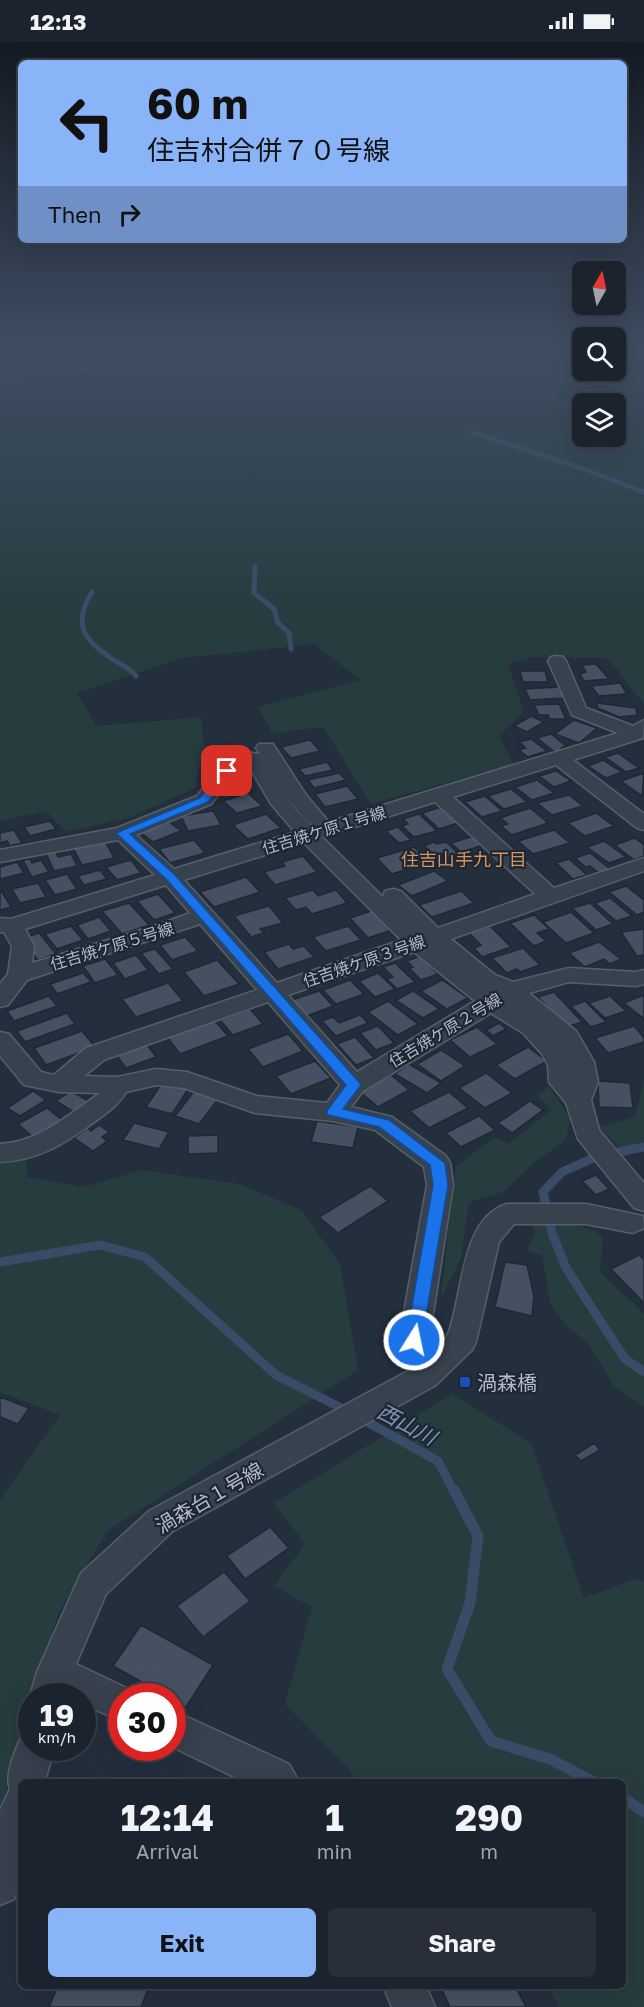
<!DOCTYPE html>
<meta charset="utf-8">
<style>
:root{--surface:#1b232e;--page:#282f3a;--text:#f1f3f6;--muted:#a0a4aa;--line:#39404a;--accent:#8ab4f8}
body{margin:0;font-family:"Golos Text","Noto Sans JP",sans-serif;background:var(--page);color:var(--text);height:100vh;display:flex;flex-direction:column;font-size:22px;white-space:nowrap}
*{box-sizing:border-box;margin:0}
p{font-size:20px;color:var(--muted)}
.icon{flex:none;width:33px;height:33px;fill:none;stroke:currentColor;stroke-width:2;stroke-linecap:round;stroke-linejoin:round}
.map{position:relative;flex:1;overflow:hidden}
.side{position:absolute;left:18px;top:1737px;width:608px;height:210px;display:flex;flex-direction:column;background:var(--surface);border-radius:9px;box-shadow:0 6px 24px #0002,0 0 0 2px var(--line)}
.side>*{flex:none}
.top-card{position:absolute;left:18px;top:18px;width:609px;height:183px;border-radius:9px;box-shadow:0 6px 24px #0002,0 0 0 2px var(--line);background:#8ab4f8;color:#111;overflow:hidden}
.needle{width:39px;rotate:9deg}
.tools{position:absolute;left:572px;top:219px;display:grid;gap:12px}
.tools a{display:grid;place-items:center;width:54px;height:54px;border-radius:9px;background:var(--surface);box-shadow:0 6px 24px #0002,0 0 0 2px var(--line);font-size:30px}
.speed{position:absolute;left:18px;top:1641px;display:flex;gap:12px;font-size:30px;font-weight:700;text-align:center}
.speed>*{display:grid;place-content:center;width:78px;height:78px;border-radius:50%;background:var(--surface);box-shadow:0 6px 24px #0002,0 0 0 2px var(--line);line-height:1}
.speed small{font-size:15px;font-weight:400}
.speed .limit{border:9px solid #d22;background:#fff;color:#111}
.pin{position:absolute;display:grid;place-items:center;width:51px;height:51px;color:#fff;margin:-26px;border-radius:12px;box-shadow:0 3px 9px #0006}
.me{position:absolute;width:66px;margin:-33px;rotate:10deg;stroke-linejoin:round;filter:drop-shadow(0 0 4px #0008)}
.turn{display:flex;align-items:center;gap:21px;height:126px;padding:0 30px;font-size:27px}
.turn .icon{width:78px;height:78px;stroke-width:2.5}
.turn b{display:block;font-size:42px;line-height:51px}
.then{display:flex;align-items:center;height:57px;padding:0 30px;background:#0003;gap:12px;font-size:22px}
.eta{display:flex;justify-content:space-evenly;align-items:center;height:102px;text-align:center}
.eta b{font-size:36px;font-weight:700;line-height:42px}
.primary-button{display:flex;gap:12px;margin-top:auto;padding:12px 30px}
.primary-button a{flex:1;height:69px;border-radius:9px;background:var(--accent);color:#111;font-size:24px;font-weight:700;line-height:69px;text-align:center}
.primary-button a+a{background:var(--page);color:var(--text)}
.status{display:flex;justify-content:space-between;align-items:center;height:42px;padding:0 30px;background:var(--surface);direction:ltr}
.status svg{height:16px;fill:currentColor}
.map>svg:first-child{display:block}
.green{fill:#263c3f;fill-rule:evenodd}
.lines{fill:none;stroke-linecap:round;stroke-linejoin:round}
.stream-far3{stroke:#394c67;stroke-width:4.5}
.stream-far2{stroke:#394c67;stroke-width:5}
.stream-far1{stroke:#394c67;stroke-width:9}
.stream{stroke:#394c67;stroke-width:11}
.building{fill:#455162;stroke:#1f2835;stroke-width:1.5}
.minor-casing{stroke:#565f6c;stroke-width:3}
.minor{fill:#38414e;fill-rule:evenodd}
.route{fill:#1a73e8;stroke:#114b97;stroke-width:1.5}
.transit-dot{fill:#1a4fb4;stroke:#1d2633;stroke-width:2}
.labels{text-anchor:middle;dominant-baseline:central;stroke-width:4.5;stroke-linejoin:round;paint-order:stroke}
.street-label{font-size:16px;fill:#b4bcc9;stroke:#1d2633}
.neighbourhood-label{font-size:18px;fill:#d59563;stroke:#1d2633}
.near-poi-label{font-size:20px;fill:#b4bcc9;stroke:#1d2633;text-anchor:start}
.near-street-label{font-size:20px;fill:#b4bcc9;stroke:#1d2633}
.near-water-label{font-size:21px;font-style:italic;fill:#7c92b1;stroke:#1d2633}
</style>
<div class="status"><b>12:13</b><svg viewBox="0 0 49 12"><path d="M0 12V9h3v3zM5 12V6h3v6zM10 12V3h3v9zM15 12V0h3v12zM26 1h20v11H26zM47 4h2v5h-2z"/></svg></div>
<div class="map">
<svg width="644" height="1965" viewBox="0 0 644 1965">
<rect width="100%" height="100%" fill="#242f3e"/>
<path class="green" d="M0,307H582V328H615V307H644V662L608,616L533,615L508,622L524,670L499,694L513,722L371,762L323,685L272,691L258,665L361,638L314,602L183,616L77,651L97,684L201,675L204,705L195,746L128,776L66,790L46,769L0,779ZM582,362H615V394H582Z
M644,1038V1109L621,1107L599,1085L635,1075Z
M549,1044L570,1077L566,1098L533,1121L503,1150L469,1160L461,1216L441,1256L456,1124L495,1095L508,1102L552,1068L537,1054Z
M26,1114L27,1135L84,1145L141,1128L239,1142L301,1168L340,1222L358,1328L107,1489L58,1572L34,1654H32L31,1664L0,1771V1458L60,1373L0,1350V1115Z
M566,1180L597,1190L603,1197L600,1230L644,1272V1365L614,1344L587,1300L569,1286L555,1270L550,1261L542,1213L527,1209L535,1189L531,1182Z
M452,1352L531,1401L584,1556L638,1536L644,1541V1965H559L547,1944H622V1740H357L349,1727L285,1662L312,1565L274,1544L305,1502L274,1461Z"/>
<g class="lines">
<path class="stream-far3" d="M0,334L101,328L127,321
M472,390L578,425L644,450"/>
<path class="stream-far2" d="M255,525L254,551L274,567L278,581L289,591L291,607
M92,550C71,584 85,600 117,620C124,624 130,627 136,634"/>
<path class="stream-far1" d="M644,1105L598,1114L562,1130L543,1150L552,1191L566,1226L625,1317L644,1330
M0,1220L100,1203L145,1215L276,1333L347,1369
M360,1376L438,1419L454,1450"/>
<path class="stream" d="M454,1448L478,1494L470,1561L447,1627L491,1699L550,1717L594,1740
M622,1755L644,1770"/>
</g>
<path class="building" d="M596,622L609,637L584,639L580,632L586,630L582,623Z
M520,629H545L548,640H523Z
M620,641L627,652L599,654L591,644Z
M559,645L564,656L530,658L525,647Z
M597,661L636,666L637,673L619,675L598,666Z
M559,662L566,677H550L548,673H539L534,663Z
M531,674L544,680L527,690L514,684Z
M574,678L597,686L579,701L555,692Z
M551,692L566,704L561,706L565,709L556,711L537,696Z
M531,697L547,709L528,715L519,708L526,706L519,700Z
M310,698L320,709L291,716L281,705Z
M618,711L639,726L626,730L605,715Z
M603,718L622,730L606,736L588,724Z
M327,720L333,728L305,734L299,727Z
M556,729L571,739L554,745L539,734Z
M339,731L346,738L314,746L308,738Z
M644,731L642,754L621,739Z
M251,737V747H229L230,738Z
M537,738L554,751L532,758L515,745Z
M347,744L358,757L325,765L315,752Z
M511,747L527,760L504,767L488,754Z
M248,751L262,764L237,771L223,759Z
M569,753L583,764L552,773L537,761Z
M485,754L502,769L482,775L465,760Z
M441,765L458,781L439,787L422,771Z
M530,766L548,781L512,793L501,784L508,782L500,776Z
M213,769L221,783L188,789L181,774Z
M596,771L614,784L585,794L568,781Z
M266,772L281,786L248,797L233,783Z
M419,772L437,789L414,795L402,784L408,782L403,777Z
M50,779L56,787L30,794L24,785Z
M168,779L181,789L153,800L140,790Z
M398,785L411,798L399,801L386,789Z
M14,788L22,801L10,804L7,799L0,801V791Z
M554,788L570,801L533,812L518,799Z
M474,794L484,803L461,810L451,801Z
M635,796L644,803V814L634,818L615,803Z
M194,798L205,811L170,821L159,807Z
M105,799L114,816L82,823L73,806Z
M604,799L626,815L609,821L587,805Z
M434,800L436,802L446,800L460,813L448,817L441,811L434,813L424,804Z
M414,805L430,820L392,832L377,816Z
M56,809L58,815L71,812L77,824L54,829L46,811Z
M590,811L610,827L599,831L590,824L586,825L575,816Z
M303,814L317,830L275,843L264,830L285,824L282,820Z
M30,817L32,821L41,818L49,830L32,835L23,818Z
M569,817L587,833L573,837L556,821Z
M131,818L141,831L117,838L106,825Z
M17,820L24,831L0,837V825Z
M100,828L107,837L84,843L78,834Z
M434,829L448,839L412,854L398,843Z
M67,832L77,847L55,853L45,838Z
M246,835L260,850L214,865L200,850Z
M38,841L46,855L20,861L12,847Z
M626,844L644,858V870L637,873L609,850Z
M313,848L318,854L336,848L347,861L312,872L306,865L296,868L285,856Z
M461,849L474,861L432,875L419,863Z
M0,850H2L11,865L0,868Z
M158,852L175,871L154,878L137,859Z
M610,856L632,874L616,879L595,861Z
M129,861L149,883L122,892L102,869Z
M590,861L613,882L596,888L572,866Z
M269,864L283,881L260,887L264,891L251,895L234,874Z
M374,868L392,888L368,896L350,876Z
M571,870L594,891L566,901L543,880Z
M534,873L549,887L537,891L546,899L534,904L510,881Z
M99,875L111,889L88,897L77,883Z
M71,884L83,898L57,907L45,892Z
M348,884L361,898L326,909L313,895Z
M490,884L511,905L482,915L474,906L481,903L469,891Z
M644,887V913L637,914L621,890Z
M39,891L56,912L38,918L21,897Z
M185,895L198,909L172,918L160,903Z
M599,900L621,917L610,922L604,917L585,925L569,911Z
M289,902L293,907L304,904L314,915L278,927L264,910Z
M523,906L540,923L520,930L517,927L507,931L492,916Z
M155,907L173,927L159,932L141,911Z
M136,913L148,928L125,937L113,921Z
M420,914L438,932L421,938L409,926L413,925L407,919Z
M105,917L118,933L95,941L83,924Z
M217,918L239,942L204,954L184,930Z
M395,921L415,940L397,947L387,937L393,935L383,925Z
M83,931L91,940L57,952L50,942Z
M378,931L395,947L375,955L359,939Z
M350,938L364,952L336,962L323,948Z
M442,938L468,956L447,967L421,949Z
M168,941L183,959L136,975L122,957Z
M319,949L333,964L307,974L292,958Z
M413,949L439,967L423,976L396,958Z
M554,950L582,980L566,985L538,955Z
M644,953V977L624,961Z
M49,954L57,964L14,979L7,969Z
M610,954L626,969L605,976L589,961Z
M388,959L418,982L398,993L368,970Z
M585,959L606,980L591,985L571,964Z
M250,967L263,982L233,993L220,978Z
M67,971L75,982L25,1000L17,989Z
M360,973L368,981L336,994L322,979L333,975L339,981Z
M214,978L228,994L180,1012L167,995Z
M499,981L506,987L493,994L486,988Z
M378,984L394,1001L376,1008L360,991Z
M634,984L644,996V1000L608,1011L595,996Z
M477,985L497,1002L470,1015L450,998Z
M82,989L95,1005L46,1023L34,1006Z
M288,992L303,1009L263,1025L248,1007Z
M355,995L374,1016L356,1023L337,1002Z
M145,1000L156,1015L126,1026L115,1011Z
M528,1005L547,1019L515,1037L496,1023Z
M441,1008L465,1024L441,1039L417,1022Z
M315,1019L331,1036L291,1052L276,1034Z
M409,1022L441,1041L427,1051L395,1032Z
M486,1031L512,1051L485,1066L459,1046Z
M391,1033L409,1048L378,1065L359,1049Z
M164,1038L190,1044L172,1072L146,1065Z
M598,1039L630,1041L633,1066L599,1065Z
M195,1048L219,1056L199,1082L175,1074Z
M33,1049L46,1058L20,1074L7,1066Z
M71,1049L92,1061L77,1072L56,1059Z
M449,1050L468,1066L429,1086L410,1069Z
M530,1059L543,1068L512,1091L498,1081Z
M47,1066L62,1078L33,1095L18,1082Z
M479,1074L495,1088L461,1105L446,1091Z
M317,1079L358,1085L353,1106L311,1100Z
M134,1081L169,1090L159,1107L123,1098Z
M99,1083L109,1090L102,1095L107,1099L93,1109L74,1096L88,1086L91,1089Z
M218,1093V1111L188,1112V1094Z
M596,1133L609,1147L596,1153L582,1139Z
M370,1144L388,1159L338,1191L319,1175Z
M639,1213L644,1218V1261L611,1227Z
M505,1220L527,1223L534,1254L532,1274L495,1265Z
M0,1355L29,1366L18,1382L0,1375Z
M594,1401L600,1408L581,1419L575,1413Z
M270,1485L289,1506L245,1537L227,1514Z
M224,1530L250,1559L203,1595L177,1564Z
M141,1583L213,1623L186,1665L172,1658V1654H167L113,1624Z
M58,1944H149L141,1965H49Z
M440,1944H515L526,1965H450Z"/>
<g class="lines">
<g class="minor-casing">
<path id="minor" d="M557,614L563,615L566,619L586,666L633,684L644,678L643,696L573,718L644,772V788L637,786L556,723L453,755L554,846L644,816V829L451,897L495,933L513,940L569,926L636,930L644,928V942L636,944L569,940L529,951L576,989L594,1020L598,1040L591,1058L599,1088L644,1141V1169L634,1166L578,1097L566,1061L549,1040L548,1023L542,1012L523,991L491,971L363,1049L351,1065L392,1075L446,1114L450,1121L453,1143L429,1298L432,1309C437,1304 446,1298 448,1292C463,1254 460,1176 507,1162H586L643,1174L644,1186L633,1191L586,1182H514L499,1200L476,1300L472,1308L436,1343L173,1489L106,1552L76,1622L135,1650L137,1654H122V1679L82,1662V1654H32V1658L30,1654L37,1630L81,1531L149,1469L408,1329L399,1298L427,1143L424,1125L375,1088L333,1079L255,1071L184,1046L156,1043L126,1050C118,1064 106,1071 93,1081C62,1103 39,1118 0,1120V1102C39,1100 68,1073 100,1051L59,1050L24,1043L0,1014V990L9,992L41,1030L54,1033L86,1006L257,948L200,882L27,938L8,963L0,965V942L8,932L12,904L4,890H0V876L11,877L155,833L118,798L0,820V808L117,786L197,754L232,711L239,709L260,712L286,755L312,785L316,784C296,779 268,724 256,706L259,702H273L306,753L327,778L325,781L618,691L572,673L548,619L551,615ZM244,721H247L271,762L295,790L174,827L136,793L211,762ZM435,760L535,852L438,886L401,849L393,847L385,849L383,855L322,795ZM304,801L401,898L277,941L184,838ZM166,843L190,871L160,882L32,921L34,904L25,887ZM414,910L475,959L357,1030L288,953ZM268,960L340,1043L327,1061L257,1054L187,1030L156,1027L117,1035L84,1034L104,1018Z
M172,1668L289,1722L299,1740H245L172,1705Z
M32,1689V1706H54L45,1740H21V1838L14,1857L0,1863V1768L10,1747C4,1732 16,1707 22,1693Z
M383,1944H426L435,1965H392Z"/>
</g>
<use href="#minor" class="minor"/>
</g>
<linearGradient id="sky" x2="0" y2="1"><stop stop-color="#141a22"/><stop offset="0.53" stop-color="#3f4d63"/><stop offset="1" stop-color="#3f4d63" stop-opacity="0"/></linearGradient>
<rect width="644" height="582" fill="url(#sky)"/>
<path class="route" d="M227,726L233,729L208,760L130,792L175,833L359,1040L361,1043L343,1067L389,1078L445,1121L448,1143L422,1298L420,1302L414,1304L408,1302L406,1298L433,1143L430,1123L379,1085L328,1073L326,1070L346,1043L167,838L116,791L200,756L223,727Z"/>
<rect class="transit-dot" x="459" y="1334" width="12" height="12" rx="3"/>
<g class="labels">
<g class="street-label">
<text transform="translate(324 788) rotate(-17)">住吉焼ケ原１号線</text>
<text transform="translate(112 904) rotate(-17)">住吉焼ケ原５号線</text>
<text transform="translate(364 919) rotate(-19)">住吉焼ケ原３号線</text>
<text transform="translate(445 988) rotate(-31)">住吉焼ケ原２号線</text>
</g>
<g class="neighbourhood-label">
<text x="464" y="817">住吉山手九丁目</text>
</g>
<g class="near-poi-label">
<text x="477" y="1340">渦森橋</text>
</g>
<g class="near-street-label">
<text transform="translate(209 1455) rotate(-30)">渦森台１号線</text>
</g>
<g class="near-water-label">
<text transform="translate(407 1382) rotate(28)">西山川</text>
</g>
</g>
</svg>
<div class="tools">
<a><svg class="needle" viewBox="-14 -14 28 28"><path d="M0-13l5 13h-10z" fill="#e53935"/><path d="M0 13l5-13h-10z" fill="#a0a4aa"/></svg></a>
<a><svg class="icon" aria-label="search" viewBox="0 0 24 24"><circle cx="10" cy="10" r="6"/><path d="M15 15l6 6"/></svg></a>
<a><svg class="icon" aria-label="layers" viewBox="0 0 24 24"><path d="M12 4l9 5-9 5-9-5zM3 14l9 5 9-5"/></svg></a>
</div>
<div class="speed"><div>19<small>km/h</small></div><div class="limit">30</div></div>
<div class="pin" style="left:227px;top:729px;background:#d93025"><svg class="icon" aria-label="arrive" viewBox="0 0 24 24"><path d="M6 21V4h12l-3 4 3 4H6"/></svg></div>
<svg class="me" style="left:414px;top:1298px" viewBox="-20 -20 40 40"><circle r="17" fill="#1a73e8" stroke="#fff" stroke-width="3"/><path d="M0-11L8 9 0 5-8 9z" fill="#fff"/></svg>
<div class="top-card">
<div class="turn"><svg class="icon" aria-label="left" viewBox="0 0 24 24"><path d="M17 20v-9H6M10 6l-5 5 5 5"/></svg><div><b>60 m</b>住吉村合併７０号線</div></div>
<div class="then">Then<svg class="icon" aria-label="right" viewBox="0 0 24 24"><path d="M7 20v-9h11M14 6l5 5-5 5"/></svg></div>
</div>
<section class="side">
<div class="eta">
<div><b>12:14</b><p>Arrival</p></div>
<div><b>1</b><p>min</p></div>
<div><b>290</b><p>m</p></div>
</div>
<div class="primary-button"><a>Exit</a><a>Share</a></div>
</section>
</div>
